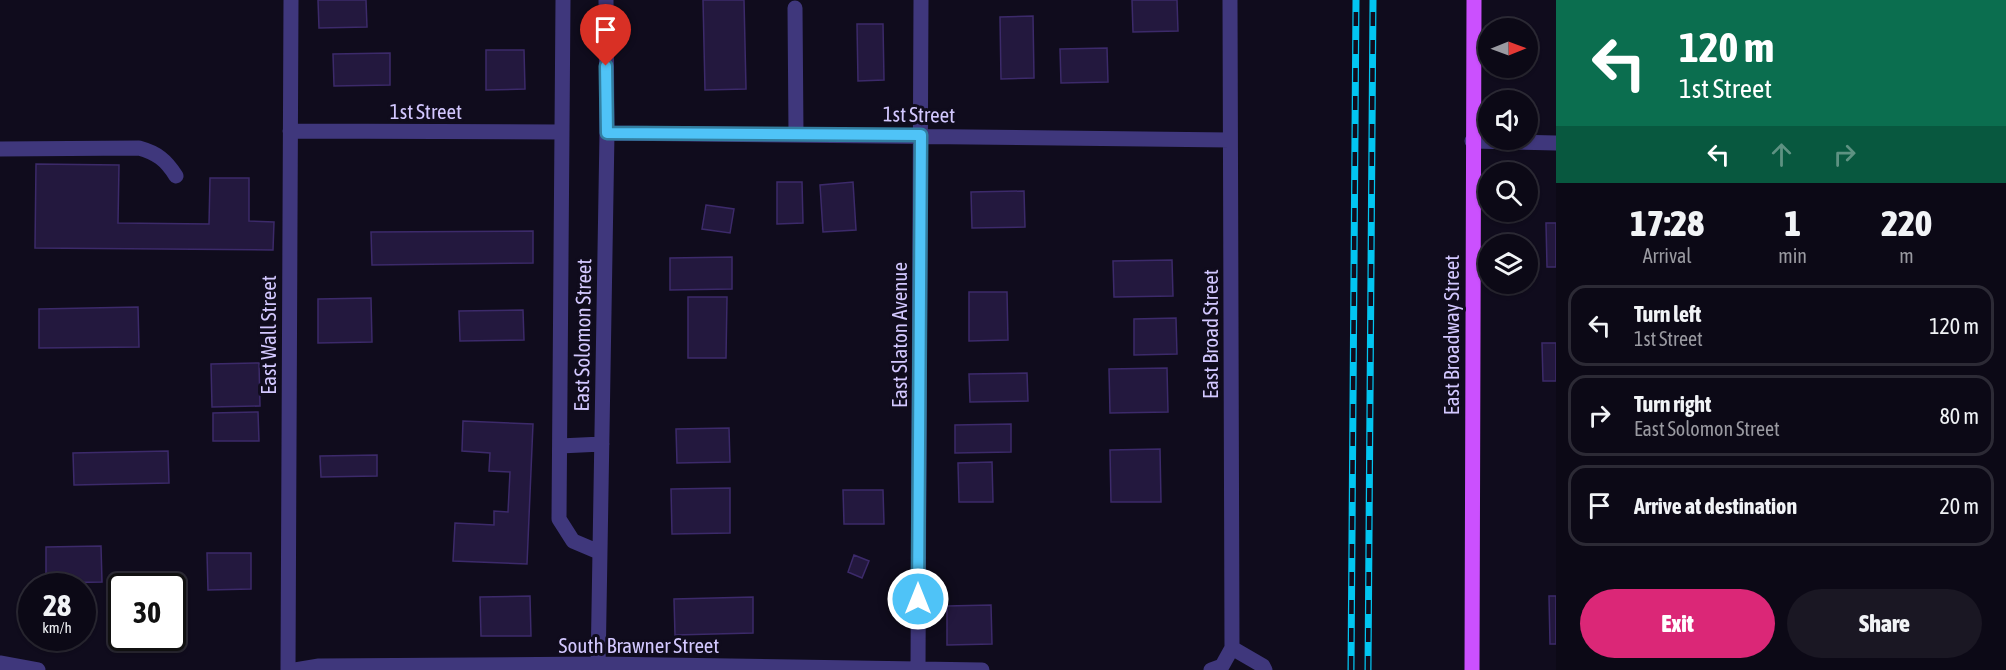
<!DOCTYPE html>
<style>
:root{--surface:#0c0916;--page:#1a1723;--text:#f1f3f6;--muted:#9a9aa1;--line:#2c2a35;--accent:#db2777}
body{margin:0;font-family:"Asap Condensed",sans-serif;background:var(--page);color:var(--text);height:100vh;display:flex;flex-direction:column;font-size:22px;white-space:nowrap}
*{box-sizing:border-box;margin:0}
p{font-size:20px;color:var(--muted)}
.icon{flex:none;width:33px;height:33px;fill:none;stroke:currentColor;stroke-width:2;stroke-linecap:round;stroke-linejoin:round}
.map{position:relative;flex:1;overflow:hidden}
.sheet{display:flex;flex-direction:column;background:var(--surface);width:450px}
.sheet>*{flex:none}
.hud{background:#0b6e4f;color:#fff;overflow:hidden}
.needle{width:39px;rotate:89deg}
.tools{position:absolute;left:1478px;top:18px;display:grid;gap:12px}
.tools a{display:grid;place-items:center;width:60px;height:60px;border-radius:50%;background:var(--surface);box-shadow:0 2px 4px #0004,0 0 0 2px var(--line);font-size:30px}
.speed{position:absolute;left:18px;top:573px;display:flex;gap:12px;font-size:30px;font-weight:700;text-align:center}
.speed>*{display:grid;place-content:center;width:78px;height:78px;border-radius:50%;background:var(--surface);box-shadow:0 2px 4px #0004,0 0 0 2px var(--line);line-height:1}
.speed small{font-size:15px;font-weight:400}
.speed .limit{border:3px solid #111;border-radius:9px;background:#fff;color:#111}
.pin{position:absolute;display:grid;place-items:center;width:51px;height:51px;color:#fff;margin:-62px -26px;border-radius:50% 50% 50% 0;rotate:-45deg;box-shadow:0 0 6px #0007}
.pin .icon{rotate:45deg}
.me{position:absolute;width:66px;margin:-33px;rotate:0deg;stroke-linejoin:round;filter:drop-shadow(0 0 4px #0008)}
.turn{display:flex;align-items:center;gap:21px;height:126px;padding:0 24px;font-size:27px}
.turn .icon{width:78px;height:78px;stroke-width:2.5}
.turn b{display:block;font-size:42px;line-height:51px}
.lanes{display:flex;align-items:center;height:57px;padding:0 24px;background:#0003;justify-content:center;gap:30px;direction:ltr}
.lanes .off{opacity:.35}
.eta{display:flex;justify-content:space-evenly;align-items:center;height:102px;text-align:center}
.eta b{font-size:36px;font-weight:800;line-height:42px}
.action{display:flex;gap:12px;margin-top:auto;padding:12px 24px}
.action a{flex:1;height:69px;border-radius:36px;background:var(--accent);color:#fff;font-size:24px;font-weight:800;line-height:69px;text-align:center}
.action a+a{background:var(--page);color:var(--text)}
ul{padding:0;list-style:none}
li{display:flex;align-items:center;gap:18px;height:81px;margin:0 12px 9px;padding:0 12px;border:3px solid var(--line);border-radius:18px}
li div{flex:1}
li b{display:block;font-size:22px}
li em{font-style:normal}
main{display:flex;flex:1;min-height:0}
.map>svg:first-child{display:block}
.building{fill:#23183e;stroke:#3c2a6a;stroke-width:1.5}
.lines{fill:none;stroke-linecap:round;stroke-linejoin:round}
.minor{stroke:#3f377c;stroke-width:15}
.major{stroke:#cb50fe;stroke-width:15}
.rail-casing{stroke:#02c5f1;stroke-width:7}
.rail{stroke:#100c1d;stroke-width:4.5;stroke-dasharray:14;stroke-linecap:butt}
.route-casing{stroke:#337fa1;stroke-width:15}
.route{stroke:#4fc3f7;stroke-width:10}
.labels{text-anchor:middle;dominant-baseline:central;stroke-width:6;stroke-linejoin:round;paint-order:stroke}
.street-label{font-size:21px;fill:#d3c8ff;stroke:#100c1d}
</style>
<main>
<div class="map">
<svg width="1556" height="670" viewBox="0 0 1556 670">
<rect width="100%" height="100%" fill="#100c1d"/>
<path class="building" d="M318,0H366L367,27L319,28Z
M703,0H744L746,89L705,90Z
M1132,0H1177L1178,31L1133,32Z
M1033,16L1034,78L1001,79L1000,17Z
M857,24H883L884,80L858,81Z
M1107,48L1108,82L1061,83L1060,49Z
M486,50H524L525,89L486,90Z
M390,53V85L334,86L333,54Z
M36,164L119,165L118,223L209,224L210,178H249V221L274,222L273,250L35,248Z
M777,182H802L803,223L777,224Z
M853,182L856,230L823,232L820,185Z
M1024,191L1025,227L972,228L971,192Z
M706,205L734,209L730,233L702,229Z
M1546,223H1556V267H1547Z
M533,231V263L372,265L371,232Z
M732,257V289L670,290V258Z
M1172,260L1173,296L1114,297L1113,261Z
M969,292H1007L1008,340L969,341Z
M688,297H727L726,358H688Z
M371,298L372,342L318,343V299Z
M138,307L139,347L39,348V309Z
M523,310L524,340L460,341L459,311Z
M1176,318L1177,354L1134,355V319Z
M1542,343H1556V381H1543Z
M259,363L260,406L212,407L211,364Z
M1167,368L1168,412L1110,413L1109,369Z
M1027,373L1028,401L970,402L969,374Z
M258,412L259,441H213V413Z
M463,421L533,424L527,564L453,561L455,523L494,525V511L508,512L510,472L489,471L490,453L462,451Z
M1011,424V452L955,453V425Z
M729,428L730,462L677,463L676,429Z
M1160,449L1161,502H1111L1110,450Z
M168,451L169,483L74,485L73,453Z
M377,455V476L321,477L320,456Z
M992,462L993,502H959L958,463Z
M730,488V533L672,534L671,489Z
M843,490H883L884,524H844Z
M101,546L102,582L46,583V547Z
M207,553H251V589L208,590Z
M854,555L869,561L862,578L848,572Z
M530,596L531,636H481L480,597Z
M1549,596H1556V644H1550Z
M753,597V633L675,635L674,599Z
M991,605L992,644L947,645V606Z"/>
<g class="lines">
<path class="minor" d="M563,0L559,519L573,541L599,552
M795,8L796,134
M290,131L562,132
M607,133L1230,140
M1472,141L1556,143
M0,149L139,148C157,153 166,160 176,176
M560,446L602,444
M1232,648L1263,666L1265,670
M0,663L38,670
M288,670L291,0
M295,670L319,666L598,664L982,670
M598,670L607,133L606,0
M918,670L921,0
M1211,670L1222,666L1232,648L1230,0"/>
<path class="major" d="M1472,670L1474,0"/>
<g class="rail-casing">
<path id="rail" d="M1351,670L1356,0
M1368,670L1373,0"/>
</g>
<use href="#rail" class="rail"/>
</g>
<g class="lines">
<g class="route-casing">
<path id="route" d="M606,66L607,133L921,135L918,599"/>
</g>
<use href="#route" class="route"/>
</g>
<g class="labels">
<g class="street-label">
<text x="426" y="111">1st Street</text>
<text transform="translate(919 114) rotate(1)">1st Street</text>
<text transform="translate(1210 334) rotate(-90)">East Broad Street</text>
<text transform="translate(268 335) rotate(-90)">East Wall Street</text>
<text transform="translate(582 335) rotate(-89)">East Solomon Street</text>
<text transform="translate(899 335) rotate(-90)">East Slaton Avenue</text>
<text transform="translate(1451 335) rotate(-90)">East Broadway Street</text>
<text x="639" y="645">South Brawner Street</text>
</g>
</g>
</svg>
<div class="tools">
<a><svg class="needle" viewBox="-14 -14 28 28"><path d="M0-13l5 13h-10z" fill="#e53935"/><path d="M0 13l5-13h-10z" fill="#9a9aa1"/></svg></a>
<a><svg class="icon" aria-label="sound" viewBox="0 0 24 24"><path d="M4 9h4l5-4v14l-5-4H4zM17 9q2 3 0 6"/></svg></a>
<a><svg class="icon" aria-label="search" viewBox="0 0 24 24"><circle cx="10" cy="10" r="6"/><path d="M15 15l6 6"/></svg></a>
<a><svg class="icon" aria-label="layers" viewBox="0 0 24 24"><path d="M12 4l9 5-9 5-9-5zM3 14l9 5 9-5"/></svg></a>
</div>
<div class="speed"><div>28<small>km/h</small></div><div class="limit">30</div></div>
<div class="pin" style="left:606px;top:66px;background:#d93025"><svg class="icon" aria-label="arrive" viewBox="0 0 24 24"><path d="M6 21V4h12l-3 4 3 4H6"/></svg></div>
<svg class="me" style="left:918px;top:599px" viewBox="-20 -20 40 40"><circle r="17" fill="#4fc3f7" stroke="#fff" stroke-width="3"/><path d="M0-11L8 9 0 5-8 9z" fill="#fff"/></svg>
</div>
<section class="sheet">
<div class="hud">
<div class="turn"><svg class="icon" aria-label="left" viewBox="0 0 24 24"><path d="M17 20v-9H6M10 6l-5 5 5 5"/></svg><div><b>120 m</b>1st Street</div></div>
<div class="lanes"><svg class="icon" aria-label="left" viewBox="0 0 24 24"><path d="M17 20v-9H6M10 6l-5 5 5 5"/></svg><svg class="icon off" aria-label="ahead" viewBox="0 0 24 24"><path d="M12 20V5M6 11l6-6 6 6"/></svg><svg class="icon off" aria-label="right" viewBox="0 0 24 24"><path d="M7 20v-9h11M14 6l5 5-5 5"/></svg></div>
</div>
<div class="eta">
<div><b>17:28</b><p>Arrival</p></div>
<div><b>1</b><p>min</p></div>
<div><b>220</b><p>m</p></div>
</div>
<ul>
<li><svg class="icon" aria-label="left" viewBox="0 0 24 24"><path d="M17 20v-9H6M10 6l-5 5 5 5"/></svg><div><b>Turn left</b><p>1st Street</p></div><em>120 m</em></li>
<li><svg class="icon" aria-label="right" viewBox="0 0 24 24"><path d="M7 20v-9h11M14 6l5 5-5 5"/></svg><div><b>Turn right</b><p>East Solomon Street</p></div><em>80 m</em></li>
<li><svg class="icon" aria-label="arrive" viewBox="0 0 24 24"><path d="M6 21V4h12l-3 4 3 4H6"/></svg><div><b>Arrive at destination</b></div><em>20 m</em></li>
</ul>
<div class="action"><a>Exit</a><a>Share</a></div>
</section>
</main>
